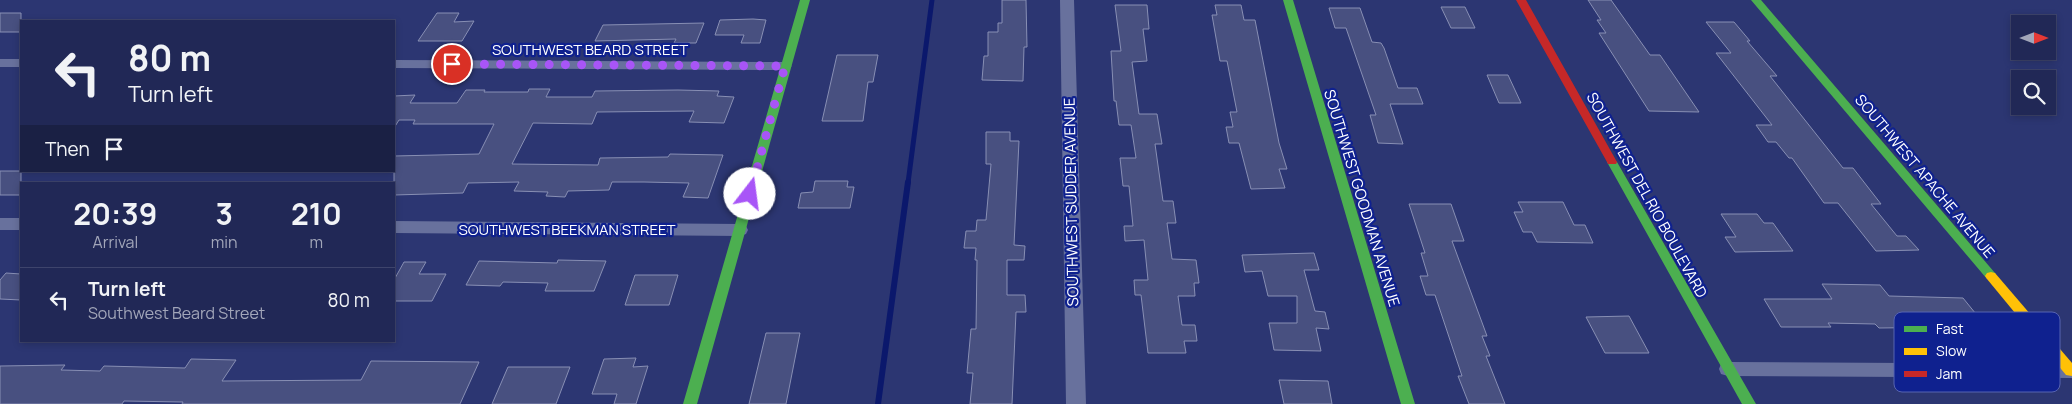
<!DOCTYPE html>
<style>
:root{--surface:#212856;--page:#29305c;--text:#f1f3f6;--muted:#a2a6b9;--line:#3e446c}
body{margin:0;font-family:Manrope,sans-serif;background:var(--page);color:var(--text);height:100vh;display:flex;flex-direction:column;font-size:19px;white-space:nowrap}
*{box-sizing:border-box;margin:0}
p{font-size:16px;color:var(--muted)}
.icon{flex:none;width:28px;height:28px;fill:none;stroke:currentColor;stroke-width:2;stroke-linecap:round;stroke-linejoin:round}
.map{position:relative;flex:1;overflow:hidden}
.sheet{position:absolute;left:20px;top:182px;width:375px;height:160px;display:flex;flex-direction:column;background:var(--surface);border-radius:0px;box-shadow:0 2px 8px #0003,0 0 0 1px var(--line)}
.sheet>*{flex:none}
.top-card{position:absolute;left:20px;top:20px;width:375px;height:152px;border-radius:0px;box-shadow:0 2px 8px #0003,0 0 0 1px var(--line);background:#212856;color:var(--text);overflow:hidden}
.needle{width:32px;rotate:90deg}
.controls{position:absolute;left:2011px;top:15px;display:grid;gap:10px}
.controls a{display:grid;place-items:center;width:45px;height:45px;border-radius:0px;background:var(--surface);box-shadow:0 2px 8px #0003,0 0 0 1px var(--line);font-size:25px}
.pin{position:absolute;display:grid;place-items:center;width:42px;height:42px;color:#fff;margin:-21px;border:2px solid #fff;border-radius:50%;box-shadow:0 1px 5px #0007}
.me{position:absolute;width:55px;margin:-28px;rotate:15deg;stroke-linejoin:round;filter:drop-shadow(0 0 4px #0008)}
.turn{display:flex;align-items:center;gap:18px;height:105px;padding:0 25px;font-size:22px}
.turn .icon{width:65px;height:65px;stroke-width:2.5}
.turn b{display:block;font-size:35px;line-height:42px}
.then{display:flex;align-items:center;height:48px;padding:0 25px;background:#0003;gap:10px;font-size:19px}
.eta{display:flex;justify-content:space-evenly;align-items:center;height:85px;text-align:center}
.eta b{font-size:30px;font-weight:700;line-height:35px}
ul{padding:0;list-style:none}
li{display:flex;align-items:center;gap:15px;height:65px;padding:0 25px;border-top:1px solid var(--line)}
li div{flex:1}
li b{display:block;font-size:19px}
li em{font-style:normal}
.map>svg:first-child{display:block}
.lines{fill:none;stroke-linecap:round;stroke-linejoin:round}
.stream-far1{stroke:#0b186c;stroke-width:5}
.stream{stroke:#0b186c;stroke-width:6}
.building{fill:#485080;stroke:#888fb4}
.street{fill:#68719d;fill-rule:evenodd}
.fast{fill:#4caf50;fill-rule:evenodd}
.slow{fill:#ffc107;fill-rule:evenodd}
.jam{fill:#c62828;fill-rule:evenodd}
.route{stroke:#a855f7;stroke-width:9;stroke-dasharray:0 16.2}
.labels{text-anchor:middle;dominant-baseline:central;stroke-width:4.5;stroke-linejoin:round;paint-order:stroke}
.street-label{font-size:15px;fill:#fff;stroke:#0f218f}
.key{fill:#0f218f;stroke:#5764b1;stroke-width:1}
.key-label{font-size:14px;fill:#fff}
</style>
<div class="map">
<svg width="2072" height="404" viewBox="0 0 2072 404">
<rect width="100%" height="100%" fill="#2c3672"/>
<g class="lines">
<path class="stream-far1" d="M908,183L932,0"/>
<path class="stream" d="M878,404L908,182"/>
</g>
<path class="building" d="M1002,0H1026L1027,47H1024L1023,81L982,80L984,56H988V32H998V23H1002Z
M1588,0H1611L1650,55H1660L1699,112L1649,111L1599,33H1606L1597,20H1601Z
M1115,5H1147L1149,29H1143L1147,61L1132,62L1139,114H1157L1162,144H1155L1163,201H1173L1176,223H1167L1172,259L1196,260L1199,283H1194L1195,296H1178L1182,325H1195L1197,341H1184L1186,353H1148L1141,295H1135L1134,280H1148L1144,240L1125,241L1124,226H1133L1129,186H1123L1120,158H1136L1131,125H1119L1116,101H1114L1111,51H1121Z
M1215,5H1241L1244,20H1255L1279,143L1287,169H1279L1285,188L1251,189L1239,143H1229L1226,127H1233L1230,112H1237L1227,61H1220L1212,15H1217Z
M1441,7H1465L1475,28H1451Z
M1329,8H1360L1372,42L1381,43L1384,48L1398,88H1417L1423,104H1390L1403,144L1378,143L1370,115H1376L1346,28H1335Z
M0,13H21V32H0Z
M437,13H459L454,22L474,21L462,41H418Z
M753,19L766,20L760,43H741L744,35H715L720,20Z
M1706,22H1734L1750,41H1747L1777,76H1770L1843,168H1853L1881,204H1871L1897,236H1906L1919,250L1876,251L1838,203H1824L1792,158H1789L1776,142H1768L1756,125H1772L1716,53H1731Z
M704,23L696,43H674L676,39L595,41L603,25Z
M837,55H878L873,82H868L863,121H822Z
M1487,75H1508L1521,103H1499Z
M529,89H550L546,97H592L595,91L678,90L719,91L717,96L734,97L724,123L689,122L694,111L597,112L592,124L533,123L512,164L598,165L600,158L668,157L670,154L723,155L708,198L683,197L689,183L644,182H612L609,190L568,191L565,197L546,196L548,192L514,191L519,182L468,183L463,193L394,195V156L479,154L494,124H413L415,120H399L394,128V96L415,95L410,103H457L466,90H485L484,92H528Z
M986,132H1010V141H1019L1014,245L1025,246L1024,260H1007V295H1025L1026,312H1016L1012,404H970L973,373H967L971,329H976L977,260H975L976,248H964L966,231H976L977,220H986L991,164H986Z
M0,171H21V195H0Z
M815,181H848L847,187H854L850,208H798L801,193L813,192Z
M1518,202H1563L1574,225H1585L1593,243L1537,242L1532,232H1523L1514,212H1523Z
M1409,204H1451L1464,241H1452L1487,336H1482L1490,356H1486L1505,404H1469L1458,376H1462L1435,295H1426L1420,276H1428L1421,253H1425Z
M1721,214H1757L1764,223H1773L1793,251L1735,252L1725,237H1736Z
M1314,253L1319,270H1304L1315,311L1325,312L1329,329L1316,328L1321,351L1274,350L1269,323H1297V296H1268L1262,271L1245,272L1242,255Z
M558,260L606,261L594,291H545L548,283L503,282L500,286L466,285L479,261L557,263Z
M404,262H426L419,274H446L432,301H394V280Z
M6,273L21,274V300L0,299V280Z
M635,275H678L669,305H625Z
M1822,284L1880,285L1889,296L1963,298L1980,319L1950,318L1957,327L1879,328L1875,324L1828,323L1831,327H1781L1764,299H1832Z
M1629,316L1649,353H1605L1586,317Z
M766,333H800L786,404H749Z
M636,358L633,367L648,366L636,404H614L617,394H592L604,359Z
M191,359L236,360L222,381L361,380L371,361L479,362L460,404H182L183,402L124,401L122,404H0V366L65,365L61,370L100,371L104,366L185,368Z
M508,367H570L556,404H492Z
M1279,380L1328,381L1332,404H1284Z"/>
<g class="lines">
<path class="street" d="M1060,0H1074L1086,404H1066Z
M0,59H21V67H0Z
M394,60L785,62L792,66L785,70L394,68Z
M0,218H21V230H0Z
M394,221L740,224L746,226L748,230L746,234L740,236L394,233Z
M1728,362L2072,364V378L1728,376L1721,374L1719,369L1721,364Z"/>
<path class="fast" d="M800,0H810L697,404H683Z
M1283,0H1293L1415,404H1401Z
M1751,0H1761L1995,273L1997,276L1995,279H1987Z
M1612,159L1617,162L1756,404H1742L1607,162Z"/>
<path class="slow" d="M1991,272L1995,273L2072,363V376L2066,375L1987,279L1985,276L1987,273Z"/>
<path class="jam" d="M1516,0H1526L1617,162L1616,164H1608L1607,162Z"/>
</g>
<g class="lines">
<path class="route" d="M452,64L785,66L750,194"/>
</g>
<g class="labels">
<g class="street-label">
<text x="590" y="49">SOUTHWEST BEARD STREET</text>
<text transform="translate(1925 176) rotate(50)">SOUTHWEST APACHE AVENUE</text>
<text transform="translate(1647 195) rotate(61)">SOUTHWEST DEL RIO BOULEVARD</text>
<text transform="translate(1362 198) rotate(73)">SOUTHWEST GOODMAN AVENUE</text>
<text transform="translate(1071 202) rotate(-91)">SOUTHWEST SUDDER AVENUE</text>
<text x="567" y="229">SOUTHWEST BEEKMAN STREET</text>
</g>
</g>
<rect x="1894" y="312" width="166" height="80" rx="8" class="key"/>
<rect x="1904" y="326" width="23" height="6" fill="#4caf50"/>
<rect x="1904" y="348" width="23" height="7" fill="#ffc107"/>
<rect x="1904" y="371" width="23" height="6" fill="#c62828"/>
<g class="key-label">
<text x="1936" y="334">Fast</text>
<text x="1936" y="356">Slow</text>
<text x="1936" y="379">Jam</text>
</g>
</svg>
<div class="controls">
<a><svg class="needle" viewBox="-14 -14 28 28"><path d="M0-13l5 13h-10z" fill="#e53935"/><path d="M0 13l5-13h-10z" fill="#a2a6b9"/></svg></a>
<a><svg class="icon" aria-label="search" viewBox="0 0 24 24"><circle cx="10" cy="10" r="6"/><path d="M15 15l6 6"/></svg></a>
</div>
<div class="pin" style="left:452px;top:64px;background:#d93025"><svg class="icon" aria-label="arrive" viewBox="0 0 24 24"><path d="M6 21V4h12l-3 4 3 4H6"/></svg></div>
<svg class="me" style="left:750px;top:194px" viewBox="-20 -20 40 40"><circle r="19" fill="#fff"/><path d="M0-13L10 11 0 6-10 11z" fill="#a855f7"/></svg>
<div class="top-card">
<div class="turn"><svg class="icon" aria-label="left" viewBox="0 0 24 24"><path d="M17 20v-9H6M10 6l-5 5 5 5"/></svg><div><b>80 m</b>Turn left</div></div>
<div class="then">Then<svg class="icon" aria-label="arrive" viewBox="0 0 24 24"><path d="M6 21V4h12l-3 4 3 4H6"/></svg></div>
</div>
<section class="sheet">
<div class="eta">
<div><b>20:39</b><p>Arrival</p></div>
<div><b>3</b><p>min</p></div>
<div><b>210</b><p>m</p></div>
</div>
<ul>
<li><svg class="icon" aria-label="left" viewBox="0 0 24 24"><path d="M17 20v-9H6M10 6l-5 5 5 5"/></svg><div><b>Turn left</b><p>Southwest Beard Street</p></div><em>80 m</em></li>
</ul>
</section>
</div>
